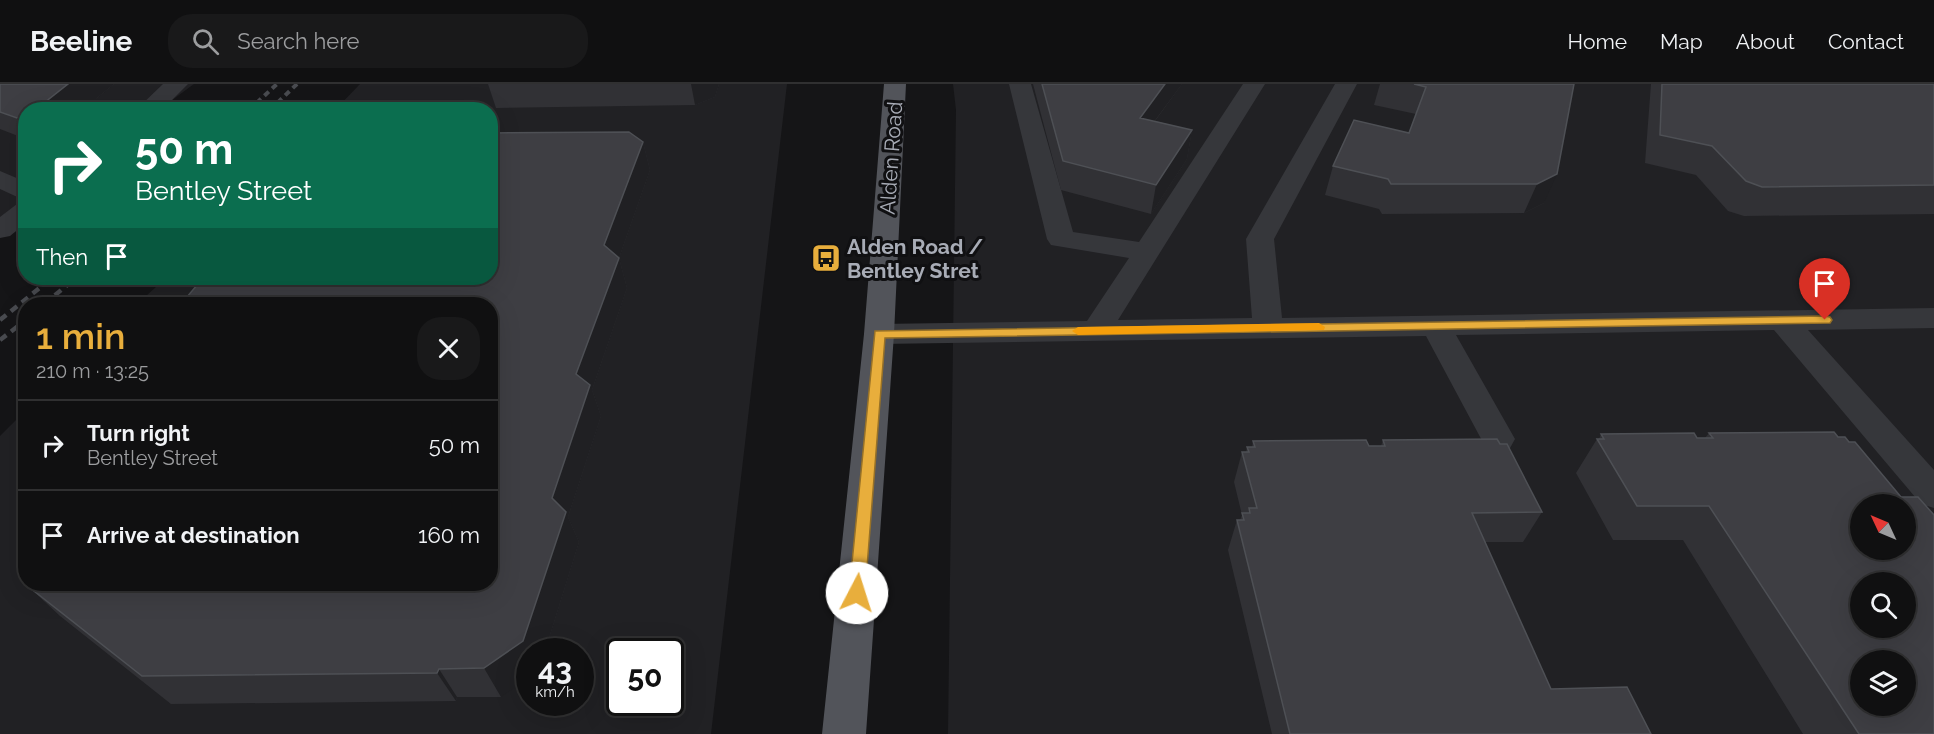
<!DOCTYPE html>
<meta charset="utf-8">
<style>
:root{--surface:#101011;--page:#19191a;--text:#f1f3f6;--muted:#9c9d9f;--line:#303031;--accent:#e8ae3c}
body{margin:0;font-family:Raleway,sans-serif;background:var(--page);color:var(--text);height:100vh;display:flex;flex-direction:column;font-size:22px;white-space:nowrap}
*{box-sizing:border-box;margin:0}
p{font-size:20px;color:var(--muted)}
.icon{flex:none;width:33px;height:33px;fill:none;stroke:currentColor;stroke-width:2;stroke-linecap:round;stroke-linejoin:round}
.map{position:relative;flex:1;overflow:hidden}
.drawer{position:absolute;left:18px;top:213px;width:480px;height:294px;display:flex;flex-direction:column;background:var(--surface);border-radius:24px;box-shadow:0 6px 24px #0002,0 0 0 2px var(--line)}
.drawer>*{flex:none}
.top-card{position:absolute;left:18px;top:18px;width:480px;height:183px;border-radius:24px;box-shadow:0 6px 24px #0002,0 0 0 2px var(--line);background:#0b6e4f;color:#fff;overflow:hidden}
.needle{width:39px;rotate:314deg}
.tools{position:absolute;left:1850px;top:410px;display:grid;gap:12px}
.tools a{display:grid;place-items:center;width:66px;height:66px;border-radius:50%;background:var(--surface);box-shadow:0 6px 24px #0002,0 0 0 2px var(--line);font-size:30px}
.speed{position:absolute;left:516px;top:554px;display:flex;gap:12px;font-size:30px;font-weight:700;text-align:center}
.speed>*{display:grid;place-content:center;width:78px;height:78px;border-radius:50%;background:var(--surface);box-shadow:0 6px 24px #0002,0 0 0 2px var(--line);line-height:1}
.speed small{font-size:15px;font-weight:400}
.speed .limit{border:3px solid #111;border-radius:9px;background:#fff;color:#111}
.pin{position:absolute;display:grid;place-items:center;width:51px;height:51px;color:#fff;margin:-62px -26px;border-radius:50% 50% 50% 0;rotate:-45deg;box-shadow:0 0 6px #0007}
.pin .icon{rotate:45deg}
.me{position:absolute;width:66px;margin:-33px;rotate:5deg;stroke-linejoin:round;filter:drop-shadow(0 0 4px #0008)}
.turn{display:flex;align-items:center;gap:21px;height:126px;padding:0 18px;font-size:27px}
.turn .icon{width:78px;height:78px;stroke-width:2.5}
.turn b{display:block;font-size:42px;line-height:51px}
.then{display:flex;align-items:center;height:57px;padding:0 18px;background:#0003;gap:12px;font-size:22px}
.round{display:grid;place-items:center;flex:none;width:63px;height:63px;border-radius:24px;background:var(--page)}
.headline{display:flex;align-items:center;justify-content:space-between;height:102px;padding:0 18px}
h1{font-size:36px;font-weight:600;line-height:45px;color:var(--accent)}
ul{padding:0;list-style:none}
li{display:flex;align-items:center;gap:18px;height:90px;padding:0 18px;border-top:2px solid var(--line)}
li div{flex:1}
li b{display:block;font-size:22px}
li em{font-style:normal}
header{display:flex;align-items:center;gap:36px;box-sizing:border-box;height:84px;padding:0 30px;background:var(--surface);border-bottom:2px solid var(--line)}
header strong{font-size:28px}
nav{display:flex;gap:33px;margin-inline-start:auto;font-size:21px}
.search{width:420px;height:54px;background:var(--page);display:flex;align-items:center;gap:15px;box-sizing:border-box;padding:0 21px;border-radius:24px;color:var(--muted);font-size:22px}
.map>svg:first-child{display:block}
.built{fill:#212124;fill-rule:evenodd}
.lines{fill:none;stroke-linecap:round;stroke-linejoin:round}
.minor{fill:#36373b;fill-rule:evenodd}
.major{fill:#52545a;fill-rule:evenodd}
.rail-far1{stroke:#494b50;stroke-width:4;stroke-dasharray:6 4.5;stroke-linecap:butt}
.rail{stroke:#494b50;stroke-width:4.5;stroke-dasharray:8 6;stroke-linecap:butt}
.wall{fill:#313135}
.shaded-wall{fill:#202023}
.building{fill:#3e3e43;stroke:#4e5055;stroke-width:1.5;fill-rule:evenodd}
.route{fill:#e8ae3c;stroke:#977127;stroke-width:1.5}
.slow{fill:#f59e0b}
.labels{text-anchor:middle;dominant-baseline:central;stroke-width:6;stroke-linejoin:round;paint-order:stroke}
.street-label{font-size:21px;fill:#a8acb6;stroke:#101012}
.poi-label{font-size:21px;font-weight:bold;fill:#a8acb6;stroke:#101012;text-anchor:start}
</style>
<header>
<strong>Beeline</strong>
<div class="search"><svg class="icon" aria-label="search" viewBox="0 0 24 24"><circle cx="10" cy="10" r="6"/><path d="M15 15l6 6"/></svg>Search here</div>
<nav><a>Home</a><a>Map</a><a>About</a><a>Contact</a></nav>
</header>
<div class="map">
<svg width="1934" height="650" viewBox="0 0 1934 650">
<rect width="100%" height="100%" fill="#151517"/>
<path class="built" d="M0,0H194L160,25L26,26L25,126L0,145Z
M360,0H787L711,650H0V352L25,327L26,500H490V220H137L166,194H490V26L336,25ZM530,567H580V618H530ZM620,567H670V618H620Z
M953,0H1934V650H948L956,26ZM1860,420H1905V465H1860ZM1860,498H1905V543H1860ZM1860,576H1905V621H1860Z"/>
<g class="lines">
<path class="minor" d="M163,0H188L162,26H136Z
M1009,0H1031L1073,148L1139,158L1243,0H1265L1118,236L1252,234L1246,155L1335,0H1357L1274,155L1282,234L1934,224V244L1808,246L1934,386V424L1921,420L1774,246L1456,251L1515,355L1510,364L1498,367L1486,364L1426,252L879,260L868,257L864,250L868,243L879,240L1087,237L1129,174L1051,161L1047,155Z
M0,87L26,98V117L0,105Z
M26,118V139L10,152L0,154V133L17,120Z"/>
<path class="major" d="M884,0H906L894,250L866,650H822L864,250Z"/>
<path class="rail-far1" d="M249,26L277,0
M270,26L297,0"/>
<path class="rail" d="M44,220L76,194
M0,236L52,194
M0,256L26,236"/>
</g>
<path class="wall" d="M0,0H114L82,26H26V55L0,45Z
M488,0H719L715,13L695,21L496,24Z
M1033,0H1182L1155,37L1192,46L1187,75L1151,130L1061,106Z
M1380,0H1574L1544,119L1524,129L1382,130L1379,125L1325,111L1333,82L1409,49L1416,30L1374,21Z
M1651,0H1934V130L1744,132L1728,127L1696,91L1645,79Z
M643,58L650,86L619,174L627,204L592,306L601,332L568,433L579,458L545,567H530L501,613H457L456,617L171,620L60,532L29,503Z
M1709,349L1934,650H1803L1683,456H1613L1576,389L1597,355H1599L1601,350L1705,354Z
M1383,356L1542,428L1523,458H1485L1551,605L1651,650H1272L1228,466L1237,436H1240L1242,431L1234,398L1242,368H1246L1247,363H1252L1253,357L1381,362Z"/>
<path class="shaded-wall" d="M68,0H114L82,26H35Z
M691,0H719L715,13L695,21Z
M1165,0H1182L1136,62L1140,34Z
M26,30V46L17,34Z
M1192,46L1187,75L1151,130L1156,101Z
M643,58L650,86L619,174L627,204L592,306L601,332L568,433L579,458L545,567H530V593L501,613L484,584L552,414L576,290L604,161Z
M1557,90L1544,119L1524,129L1537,100Z
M439,585L457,613L456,617L437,589Z"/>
<path class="building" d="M0,0H68L35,26H26V30L17,34L0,28Z
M1042,0H1165L1140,34L1192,46L1156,101L1063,77Z
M1414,0H1574L1557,90L1537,100H1391L1388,95L1333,82L1354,36L1409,49L1426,3Z
M1662,0H1934V101L1762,103L1746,97L1712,62L1660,51Z
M629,48L643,58L604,161L619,174L576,290L590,301L552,414L566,428L523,557L484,584L439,585L437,589L142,592L29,503L31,500H490V220H181L203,194H490V49Z
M1834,348L1838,353H1845L1849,358H1855L1901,413H1918L1934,431V650H1859L1709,422H1637L1597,355H1604L1601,350L1694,349L1697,354H1713L1709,349ZM1860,420H1905V465H1860ZM1860,498H1905V543H1860ZM1860,576H1905V621H1860Z
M1497,355L1500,360H1507L1542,428L1472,429L1551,605L1627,603L1651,650H1290L1237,436H1244L1242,429H1250L1249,424H1257L1242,368H1249L1247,363H1255L1253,357L1366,356L1369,362H1385L1383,356Z"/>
<path class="route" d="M1825,232L1830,233L1832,236L1830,239L885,254L865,509L862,514L857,515L851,514L849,509L875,247Z"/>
<path class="slow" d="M1319,239L1325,243L1324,246L1078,251L1072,247L1078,243Z"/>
<defs>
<g id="bus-square" transform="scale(1.5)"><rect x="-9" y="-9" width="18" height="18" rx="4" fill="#e8ae3c" stroke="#101012"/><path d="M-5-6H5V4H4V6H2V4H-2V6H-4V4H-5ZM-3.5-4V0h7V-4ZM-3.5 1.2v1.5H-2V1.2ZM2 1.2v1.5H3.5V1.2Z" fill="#111"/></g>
</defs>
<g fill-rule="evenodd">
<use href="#bus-square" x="826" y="174"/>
</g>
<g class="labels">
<g class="street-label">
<text transform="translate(891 74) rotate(-86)">Alden Road</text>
</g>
<g class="poi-label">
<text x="847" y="162">Alden Road /<tspan x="847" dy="24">Bentley Stret</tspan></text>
</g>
</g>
</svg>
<div class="tools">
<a><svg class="needle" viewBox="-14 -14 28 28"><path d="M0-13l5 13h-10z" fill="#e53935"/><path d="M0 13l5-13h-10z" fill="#9c9d9f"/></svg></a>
<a><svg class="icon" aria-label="search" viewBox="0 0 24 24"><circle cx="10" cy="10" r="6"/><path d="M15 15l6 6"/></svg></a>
<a><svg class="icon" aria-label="layers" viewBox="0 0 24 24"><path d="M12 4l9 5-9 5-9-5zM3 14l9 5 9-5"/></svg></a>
</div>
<div class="speed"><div>43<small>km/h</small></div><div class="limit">50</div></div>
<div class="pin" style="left:1825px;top:236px;background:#d93025"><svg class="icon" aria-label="arrive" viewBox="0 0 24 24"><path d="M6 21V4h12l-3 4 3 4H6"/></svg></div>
<svg class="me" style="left:857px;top:509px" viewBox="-20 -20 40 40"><circle r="19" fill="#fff"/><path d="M0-13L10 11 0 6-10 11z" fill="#e8ae3c"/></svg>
<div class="top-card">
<div class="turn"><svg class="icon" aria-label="right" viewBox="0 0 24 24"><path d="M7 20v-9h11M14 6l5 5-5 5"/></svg><div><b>50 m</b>Bentley Street</div></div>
<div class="then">Then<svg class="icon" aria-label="arrive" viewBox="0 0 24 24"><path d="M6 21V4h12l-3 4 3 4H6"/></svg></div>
</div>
<section class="drawer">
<div class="headline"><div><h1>1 min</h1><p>210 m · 13:25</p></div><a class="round"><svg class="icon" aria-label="close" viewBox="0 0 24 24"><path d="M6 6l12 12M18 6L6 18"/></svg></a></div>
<ul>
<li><svg class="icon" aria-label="right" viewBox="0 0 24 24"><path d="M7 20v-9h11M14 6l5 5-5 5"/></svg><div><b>Turn right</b><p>Bentley Street</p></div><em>50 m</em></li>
<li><svg class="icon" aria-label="arrive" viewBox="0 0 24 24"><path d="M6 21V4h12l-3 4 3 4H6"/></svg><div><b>Arrive at destination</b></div><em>160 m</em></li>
</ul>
</section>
</div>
